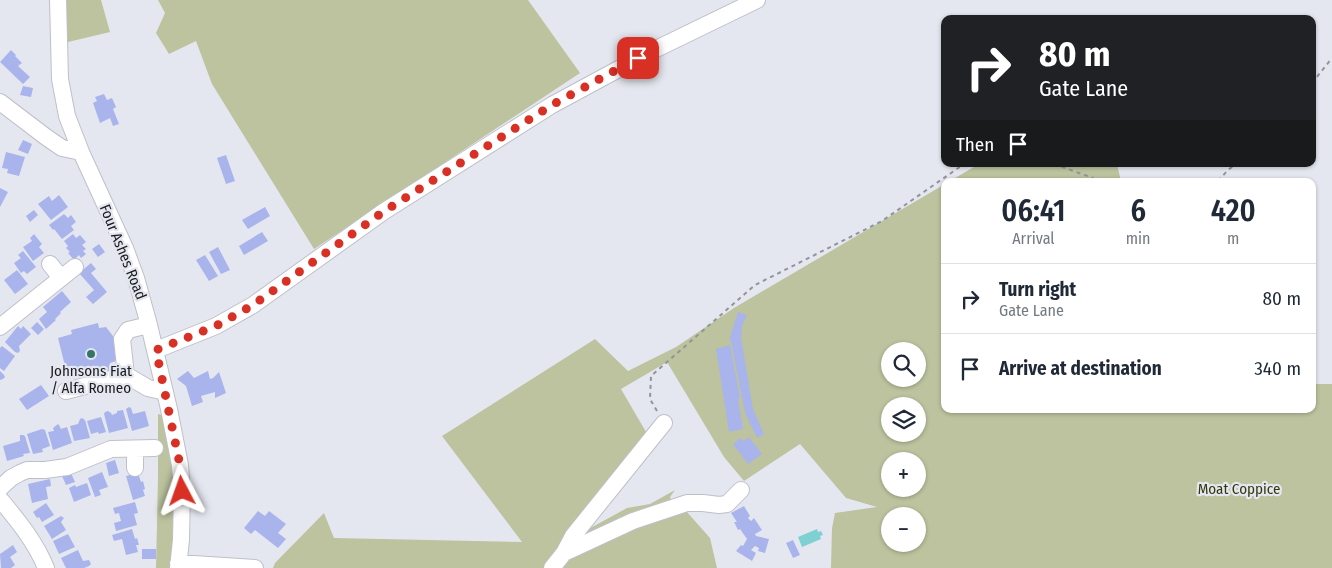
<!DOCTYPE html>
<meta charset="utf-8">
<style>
:root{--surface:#fff;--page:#f2f2f3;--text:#1f2937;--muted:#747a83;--line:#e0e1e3}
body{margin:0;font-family:"Fira Sans Condensed",sans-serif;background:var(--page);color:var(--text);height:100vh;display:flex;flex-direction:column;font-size:19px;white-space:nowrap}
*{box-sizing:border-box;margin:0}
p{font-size:16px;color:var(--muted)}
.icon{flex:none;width:28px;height:28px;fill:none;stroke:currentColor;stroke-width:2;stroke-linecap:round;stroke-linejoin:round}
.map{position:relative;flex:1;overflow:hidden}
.panel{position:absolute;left:941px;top:178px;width:375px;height:235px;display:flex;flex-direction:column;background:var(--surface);border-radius:10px;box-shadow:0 1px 4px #0004}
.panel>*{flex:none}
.top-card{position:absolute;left:941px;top:15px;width:375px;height:152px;border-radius:10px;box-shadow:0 1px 4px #0004;background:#202124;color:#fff;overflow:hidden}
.tools{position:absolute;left:881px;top:342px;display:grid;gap:10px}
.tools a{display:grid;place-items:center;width:45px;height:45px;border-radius:50%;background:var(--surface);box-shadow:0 1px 4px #0004;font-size:25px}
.pin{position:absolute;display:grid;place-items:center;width:42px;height:42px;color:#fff;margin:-21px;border-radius:10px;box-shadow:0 2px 8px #0006}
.me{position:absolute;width:55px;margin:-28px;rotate:356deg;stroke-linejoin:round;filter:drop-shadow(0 0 4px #0008)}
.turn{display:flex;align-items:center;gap:18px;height:105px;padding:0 15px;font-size:22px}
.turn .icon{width:65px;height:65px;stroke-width:2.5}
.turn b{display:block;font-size:35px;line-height:42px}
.then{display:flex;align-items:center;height:48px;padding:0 15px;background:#0003;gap:10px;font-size:19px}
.eta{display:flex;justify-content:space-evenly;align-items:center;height:85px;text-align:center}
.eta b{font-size:30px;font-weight:600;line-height:35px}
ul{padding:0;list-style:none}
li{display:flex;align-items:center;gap:15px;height:70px;padding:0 15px;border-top:1px solid var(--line)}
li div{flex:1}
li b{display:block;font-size:19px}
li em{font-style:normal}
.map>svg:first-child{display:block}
.green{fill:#bcc39e;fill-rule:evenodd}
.water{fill:#7ed0d3}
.building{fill:#a8b4eb}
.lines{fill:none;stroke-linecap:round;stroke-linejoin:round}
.minor-casing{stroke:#bec0c9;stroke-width:18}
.path{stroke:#93949b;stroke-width:2;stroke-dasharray:4 4;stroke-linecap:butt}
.minor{stroke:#fff;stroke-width:16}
.route{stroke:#d93025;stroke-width:9;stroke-dasharray:0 16.2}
.poi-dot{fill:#347565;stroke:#e5e7f0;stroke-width:2}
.labels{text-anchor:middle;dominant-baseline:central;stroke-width:4.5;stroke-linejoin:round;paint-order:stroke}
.street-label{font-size:15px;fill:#1a1b1e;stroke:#e5e7f0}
.poi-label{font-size:15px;fill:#1a1b1e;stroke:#e5e7f0}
.park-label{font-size:15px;fill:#33380a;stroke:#e5e7f0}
</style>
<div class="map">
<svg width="1332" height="568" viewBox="0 0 1332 568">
<rect width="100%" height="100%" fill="#e5e7f0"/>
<path class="green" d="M65,0H101L110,32L68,42Z
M158,0H528L580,73L314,249L212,84L196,41L169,54L156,33L165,13Z
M979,164H1117L1121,181H950Z
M945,184V409H1312L1313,384H1332V568H831L832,528L835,513L877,507L846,498L800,444L744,481L724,457L667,362L621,389L653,444L585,531L627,508L650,504L675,490L670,497L673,504L687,512L710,538L717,568H273L275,563L324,513L334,538L522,542L442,436L595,339L628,371L676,347L734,308ZM890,351H918V379H890ZM890,406H918V434H890ZM890,461H918V489H890ZM890,516H918V544H890Z
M158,414L162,415L174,473L175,498L172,568H156L158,477Z"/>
<path class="water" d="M817,529L818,532L821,531L823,535L820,536L821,539L802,547L798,537Z"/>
<path class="building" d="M11,50L16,55L15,56L22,63L18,66L30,77L23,84L0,62Z
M23,86L33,88L31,97L20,95Z
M104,94L107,100L112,98L116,107L113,109L119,124L113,126L110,118L100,123L93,103L97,101L95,97Z
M23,140L32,144L28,154L18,150Z
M6,152L25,157L19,176L7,173L8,169L2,168Z
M226,155L235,181L226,184L217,158Z
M0,188L8,192L0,207Z
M59,195L68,207L51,220L38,204L49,196L52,201Z
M265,207L270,216L248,229L242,220Z
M34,210L38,215L30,222L26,216Z
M64,214L68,218L71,215L76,222L71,226L74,230L62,239L54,229L53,230L49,225Z
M262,232L268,241L244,255L239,246Z
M34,234L42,244L39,247L44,253L33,261L23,247L32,241L30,238Z
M73,234L76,238L80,235L86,242L82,245L86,249L83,251L86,254L81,258L79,255L74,260L68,253L70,252L66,248L68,246L64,241Z
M99,244L105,252L98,257L92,249Z
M218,247L230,270L221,274L209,252Z
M23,251L36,267L27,274L24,271L21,273L14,263L21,258L18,255Z
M205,255L218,276L209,281L196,260Z
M91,263L96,269L91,273L107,292L93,304L86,297L94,290L79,273Z
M17,270L28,284L15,294L4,280Z
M62,291L71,302L60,312L61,313L55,319L56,320L46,329L39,319L47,312L43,307Z
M738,312L747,315L742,326L741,338L753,409L764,434L757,438L745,413L730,337Z
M37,322L44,329L38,335L31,328Z
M98,323L99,328L106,327L116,340L119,360L110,363L113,376L85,383L83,374L68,378L58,338L72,334L71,330Z
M18,326L21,329L23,326L31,334L19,346L20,351L18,353L15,352L5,342Z
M730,345L740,398L738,399L743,429L729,432L716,349Z
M2,346L15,356L4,371L0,368V348Z
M0,371L4,375L5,377L3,379L0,380Z
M188,371L194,378L208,371L210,379L213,378L219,372L226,393L215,398V392L201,396L203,402L192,406L186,386L177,379Z
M41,385L49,396L27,410L19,399Z
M129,407L131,408L133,414L145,411L149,426L132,431L126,409Z
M123,410L128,428L109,433L104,414L105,412L108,411L111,413L112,415L117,413V411Z
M101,417L106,432L99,434L98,432L91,434L87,421Z
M82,418L85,420L90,438L74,441L70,426L78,424L80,419Z
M58,424L59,425L61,429L67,427L72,443L53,450L48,432L54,431L53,428Z
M42,429L45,430L50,446L42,449L43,452L33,454L27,434Z
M20,435H23L25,436L30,453L23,454L24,456L7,461L3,446L20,441Z
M749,437L762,454L748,464L733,444L741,438L744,441Z
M115,460L119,473L109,476L106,463Z
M102,472L108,487L99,490L101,495L95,497L88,478Z
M71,473L75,482L66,485L62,476Z
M138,473L141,482L143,481L145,489L143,490L145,496L133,500L126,476Z
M50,479L51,486L46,487L48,499L32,503L28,484Z
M87,483L91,495L74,502L69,488L75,485L76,487Z
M135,502L138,513L134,514L137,525L116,531L114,523L121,521L119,513L115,514L113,508Z
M46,503L54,515L42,522L39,517L37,518L33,512Z
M744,506L750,516L748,518L751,521L754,518L762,530L755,534L756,536L769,539L765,553L758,551L759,548L755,546L751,550L756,553L752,561L736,551L741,545L743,546L747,539L740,529L738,530L734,522H737L731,513Z
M258,511L265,516L269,511L286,524L278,533L286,539L278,548L255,530L251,534L244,528Z
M61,516L64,518L61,522L66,530L52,539L44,526Z
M132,529L135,539L137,538L139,545H136L138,552L126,555L122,539L114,541L112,535Z
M68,534L75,547L59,554L53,541Z
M793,540L800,555L793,558L786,543Z
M13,545L17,552L10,557L15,565L11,568H1L0,554Z
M142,549H156V559H142Z
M78,550L83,561L89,560L91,564L89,566L84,568H66L61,558Z"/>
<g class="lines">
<g class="minor-casing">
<path id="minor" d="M58,0L60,79L67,116L81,152L125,248L136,278L149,325L169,409L180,465L182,491L181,540L178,568
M0,102L46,137L62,148L81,152
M50,264L61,278
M0,327L75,267
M156,350L216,326L253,305L383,212L552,105L652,51L757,0
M126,375L122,339L128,330L149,325
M66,391L126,375L148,388L165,392
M135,449V468
M0,488L11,478L20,473L27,470H45L67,467L111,449L155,448
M0,499C18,521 35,541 46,568
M564,553L633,521L687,503H703L719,505L727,504L741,490
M178,563L255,568
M552,568L564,553L573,536L664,423"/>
</g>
<path class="path" d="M1312,83L1332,58
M1054,164L1093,178L1094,181
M1218,181L1228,170L1236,164
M657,411L650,399L651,376L755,285L882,221L964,164"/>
<use href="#minor" class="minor"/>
</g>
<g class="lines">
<path class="route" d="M182,491L180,465L156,350L216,326L253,305L383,212L552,105L638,58"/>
</g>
<circle class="poi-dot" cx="91" cy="354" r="5"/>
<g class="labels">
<g class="street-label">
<text transform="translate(123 252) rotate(68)">Four Ashes Road</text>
</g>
<g class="poi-label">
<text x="91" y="371">Johnsons Fiat<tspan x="91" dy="17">/ Alfa Romeo</tspan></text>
</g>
<g class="park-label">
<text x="1239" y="489">Moat Coppice</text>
</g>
</g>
</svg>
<div class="tools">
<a><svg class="icon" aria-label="search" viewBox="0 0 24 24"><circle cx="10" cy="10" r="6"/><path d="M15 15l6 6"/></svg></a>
<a><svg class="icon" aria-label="layers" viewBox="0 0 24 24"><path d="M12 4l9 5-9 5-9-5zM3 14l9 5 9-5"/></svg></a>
<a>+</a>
<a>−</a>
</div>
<div class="pin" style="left:638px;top:58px;background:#d93025"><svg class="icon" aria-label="arrive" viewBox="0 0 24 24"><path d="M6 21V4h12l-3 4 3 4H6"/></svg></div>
<svg class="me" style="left:182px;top:491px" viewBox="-20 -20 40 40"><path d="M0-17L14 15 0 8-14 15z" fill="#d93025" stroke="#fff" stroke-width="4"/></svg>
<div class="top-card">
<div class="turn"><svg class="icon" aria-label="right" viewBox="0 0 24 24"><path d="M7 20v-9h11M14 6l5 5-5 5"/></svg><div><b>80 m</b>Gate Lane</div></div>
<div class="then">Then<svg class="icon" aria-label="arrive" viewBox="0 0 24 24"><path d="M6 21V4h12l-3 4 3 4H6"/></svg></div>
</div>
<section class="panel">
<div class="eta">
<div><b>06:41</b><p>Arrival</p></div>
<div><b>6</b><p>min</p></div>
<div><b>420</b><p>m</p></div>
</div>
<ul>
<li><svg class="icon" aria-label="right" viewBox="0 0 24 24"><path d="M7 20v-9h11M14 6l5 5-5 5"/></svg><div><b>Turn right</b><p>Gate Lane</p></div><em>80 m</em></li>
<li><svg class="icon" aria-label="arrive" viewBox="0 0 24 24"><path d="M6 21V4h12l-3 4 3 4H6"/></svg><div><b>Arrive at destination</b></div><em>340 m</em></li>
</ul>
</section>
</div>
